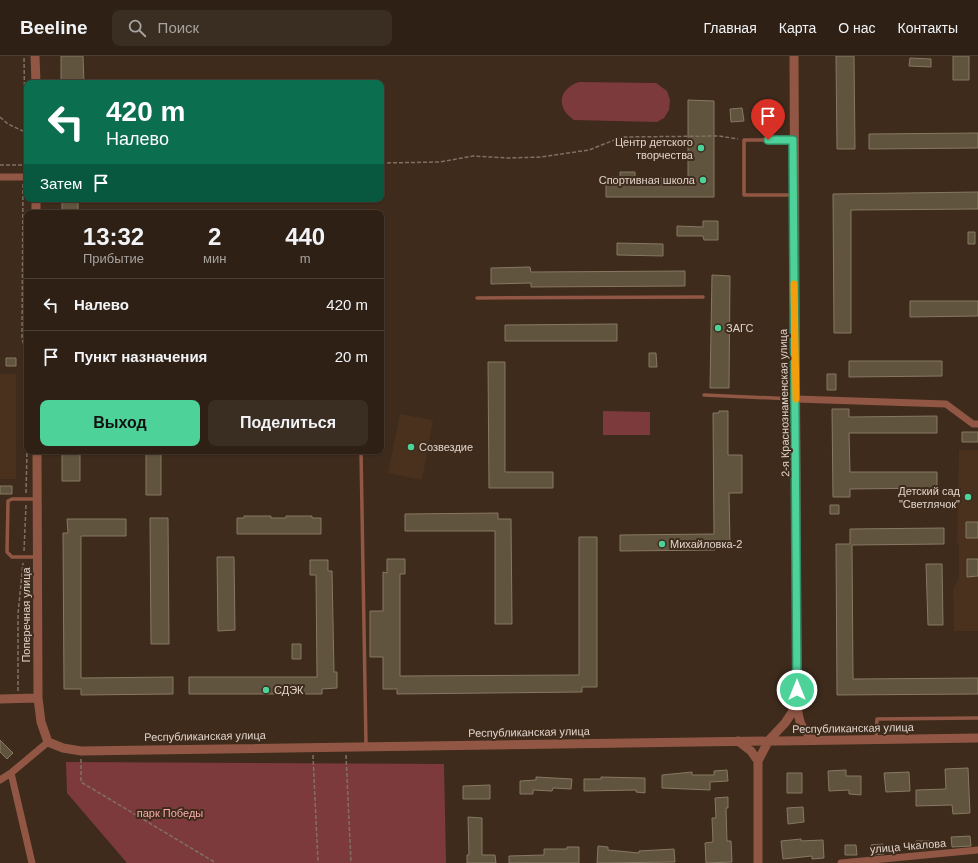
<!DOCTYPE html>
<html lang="ru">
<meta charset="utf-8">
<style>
:root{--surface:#2e2015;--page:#3a2d22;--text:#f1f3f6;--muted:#a7a3a0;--line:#493e34;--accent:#4dd39a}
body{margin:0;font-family:Helvetica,sans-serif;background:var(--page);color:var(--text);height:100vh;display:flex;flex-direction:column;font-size:15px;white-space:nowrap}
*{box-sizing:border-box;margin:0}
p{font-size:13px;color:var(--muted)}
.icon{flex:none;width:22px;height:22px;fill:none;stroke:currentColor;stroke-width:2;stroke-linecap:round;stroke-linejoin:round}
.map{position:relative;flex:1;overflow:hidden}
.drawer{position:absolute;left:24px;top:154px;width:360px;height:244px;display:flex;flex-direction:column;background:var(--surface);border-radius:8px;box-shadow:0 1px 3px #0004,0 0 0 1px var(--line)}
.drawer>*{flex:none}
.guide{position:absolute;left:24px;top:24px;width:360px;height:122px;border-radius:8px;box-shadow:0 1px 3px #0004,0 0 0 1px var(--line);background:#0b6e4f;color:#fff;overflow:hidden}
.pin{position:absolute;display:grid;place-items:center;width:34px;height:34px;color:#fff;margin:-41px -17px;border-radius:50% 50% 50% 0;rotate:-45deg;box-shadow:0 0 4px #0007}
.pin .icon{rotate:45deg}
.me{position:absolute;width:44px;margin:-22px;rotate:0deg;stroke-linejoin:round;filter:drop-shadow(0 0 3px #0008)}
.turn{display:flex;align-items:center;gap:14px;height:84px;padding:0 16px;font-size:18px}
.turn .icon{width:52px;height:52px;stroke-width:2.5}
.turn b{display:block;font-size:28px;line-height:34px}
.then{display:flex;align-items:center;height:38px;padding:0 16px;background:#0003;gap:8px;font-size:15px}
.eta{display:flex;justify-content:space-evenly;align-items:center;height:68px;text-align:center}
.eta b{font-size:24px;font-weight:600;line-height:28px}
.action{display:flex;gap:8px;margin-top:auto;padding:8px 16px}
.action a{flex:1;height:46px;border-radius:8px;background:var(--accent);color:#111;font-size:16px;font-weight:600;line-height:46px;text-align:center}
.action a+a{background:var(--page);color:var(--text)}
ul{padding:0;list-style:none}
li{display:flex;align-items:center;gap:12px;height:52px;padding:0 16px;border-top:1px solid var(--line)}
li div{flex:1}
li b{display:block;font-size:15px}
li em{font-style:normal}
header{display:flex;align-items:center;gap:24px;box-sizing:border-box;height:56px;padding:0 20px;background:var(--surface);border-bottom:1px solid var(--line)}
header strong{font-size:19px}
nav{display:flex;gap:22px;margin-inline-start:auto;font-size:14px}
.search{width:280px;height:36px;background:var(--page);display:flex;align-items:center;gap:10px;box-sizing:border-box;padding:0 14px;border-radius:8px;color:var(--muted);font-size:15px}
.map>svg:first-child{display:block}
.built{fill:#49311d}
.green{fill:#7d3a3d}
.building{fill:#61543f;stroke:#867861}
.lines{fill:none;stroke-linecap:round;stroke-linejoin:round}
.path{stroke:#807064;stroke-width:1.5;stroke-dasharray:4 2;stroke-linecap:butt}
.service{stroke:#915744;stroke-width:3.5}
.minor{stroke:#915744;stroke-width:7}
.tertiary{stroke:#915744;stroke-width:9}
.route-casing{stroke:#328964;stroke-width:10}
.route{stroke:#4dd39a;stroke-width:7}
.slow{stroke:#f59e0b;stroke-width:7}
.poi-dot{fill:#4dd39a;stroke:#3e2b1c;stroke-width:1.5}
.labels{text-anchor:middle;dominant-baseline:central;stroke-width:4;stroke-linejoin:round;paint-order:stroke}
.poi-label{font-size:11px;fill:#e0d4cb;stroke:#3e2b1c;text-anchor:start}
.street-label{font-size:11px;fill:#e0d4cb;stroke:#3e2b1c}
.park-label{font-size:11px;fill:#faabab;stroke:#3e2b1c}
</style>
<header>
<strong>Beeline</strong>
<div class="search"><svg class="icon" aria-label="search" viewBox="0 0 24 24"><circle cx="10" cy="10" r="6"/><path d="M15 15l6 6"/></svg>Поиск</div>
<nav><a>Главная</a><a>Карта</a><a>О нас</a><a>Контакты</a></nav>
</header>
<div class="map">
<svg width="978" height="807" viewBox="0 0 978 807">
<rect width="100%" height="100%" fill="#3e2b1c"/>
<path class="built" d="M0,318H16V423H0Z
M400,358L433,364L422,424L388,417Z
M959,394H978V575H954L953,533L959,522V488L957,487Z"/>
<path class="green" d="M579,26L656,27L667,35L670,44L669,54L664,62L657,66L574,64C556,52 558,33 579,26Z
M603,355L650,356V379H603Z
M66,706L444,708L446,807H127L67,737Z"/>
<path class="building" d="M61,0H83L84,27H61Z
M836,0H854L855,93H837Z
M953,0H969V24H953Z
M910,2L931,3V11L909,10Z
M688,44L714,45V141H606V121H620V116H635V122H674V125H688Z
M742,52L744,65L731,66L730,53Z
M978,77V92L869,93V78Z
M978,136V153L851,154V277H834L833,138Z
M62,143H78V157H62Z
M703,165H718V184H704L703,180H677V170L703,171Z
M968,176H975V188H968Z
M617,187L663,188V200L617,199Z
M530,211L531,216L685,215V230L531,231V227L491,228V212Z
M712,219L730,220L729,332H710Z
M910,245H978V260L910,261Z
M617,268V285H505V269Z
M649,297H656L657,311H649Z
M6,302H16V310H6Z
M849,305H942V320L849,321Z
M488,306H505V416H553V432H489Z
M827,318H836V334H827Z
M832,353H849V361L937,360V377H849L850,416H937V432L850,433V441H833Z
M719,355H728V399H742V437H729L730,489L715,490V494L620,495V479L714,478L713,357H719Z
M962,376H978V386H962Z
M62,395H80V425H62Z
M146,395H161V439H146Z
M0,430H12V438H0Z
M830,449H839V458H830Z
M498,457V463H511L512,568H495V475H405V458Z
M244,460H271V462H286V460H312V462H321V478H237V462H244Z
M150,462H168L169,588H151Z
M67,463H126V480H81V622L173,621V638L81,639V633H64L63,477H68Z
M966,466H978V482H966Z
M944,472V488L852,489L853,623L978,622V638L837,639L836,488H850V473Z
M579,481H597V631H582V636L397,638V633H383V601H370V555H383V516L387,517V503H405V518H400V620L579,619Z
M217,501H234L235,574L218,575Z
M967,503H978V520L967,521Z
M310,504H328V515H332L334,616H337V632L322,633V638H189V621H317L316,519H310Z
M926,508H942L943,569H928Z
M292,588H301V603H292Z
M0,684L13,697L7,703L0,696Z
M968,712L970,757L953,758L952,749L916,750V734L946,733L945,713Z
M727,714L728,725L710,726V734L662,732V719L692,716V719H714V715Z
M846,714V720H861V739L849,738V734L829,735L828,715Z
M909,716L910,735L886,736L884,717Z
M787,717H802V737H787Z
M536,721L572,723L571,733L553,732L552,735L533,734V738H520V725L536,724Z
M601,721L645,722V737L636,736V734L584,735V723H601Z
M490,729V743H463V730Z
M728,741V752H726L727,785H731L732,806L706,807L705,787L713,786L712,762H716L715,742Z
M803,751L804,766L788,768L787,752Z
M468,761L482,762V799H495L496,807H467V799H469Z
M970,780L971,790L952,791L951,781Z
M801,783V785L823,784L824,802L812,803V800L783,803L781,785Z
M916,785H935V793L916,794Z
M883,788L884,798L872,799L871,789Z
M845,789H856L857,799H845Z
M598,790L608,791V794L639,797V795L674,793L675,806L597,807Z
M567,791H579V807H509V800L544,799V793H567Z"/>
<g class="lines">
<path class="path" d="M0,61L8,68L25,76L27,81
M381,107L440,106L473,100L508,102L541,101L589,94L622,81L719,80L738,83
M0,109H24
M24,114L25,76L24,0
M23,128L22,283L27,298
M26,437L27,395
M24,495L26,449
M18,635V558L23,507
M313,699L318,807
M346,699L351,807
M81,703V726L216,807"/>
<path class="service" d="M793,84H744V139H793
M477,242L703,241
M704,339L795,343
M361,395L366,690
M36,443H12L8,445L7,496L12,501H37
M876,683L877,663L978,662"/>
<path class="minor" d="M0,121H27
M796,343L946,348L973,368H978
M0,724L11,717
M32,807L11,717L48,686
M841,807L978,794"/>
<path class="tertiary" d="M35,0L36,27
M36,143V157
M37,395L38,642L41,666L48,686L63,692L81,695C380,690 679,686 978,682
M0,643L38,642
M797,649C799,667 801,675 817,684
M738,685L751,695L758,705
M758,807V705L769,684L785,667L797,649L794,0"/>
</g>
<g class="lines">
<g class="route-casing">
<path id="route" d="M768,84H793L797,634"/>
</g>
<use href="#route" class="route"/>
<path class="slow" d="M794,228L796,343"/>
</g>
<g class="poi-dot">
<circle cx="701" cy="92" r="4"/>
<circle cx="703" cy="124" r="4"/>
<circle cx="718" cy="272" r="4"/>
<circle cx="411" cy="391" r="4"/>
<circle cx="968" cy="441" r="4"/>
<circle cx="662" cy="488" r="4"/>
<circle cx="266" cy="634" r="4"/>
</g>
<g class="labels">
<g class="poi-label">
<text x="693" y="86" text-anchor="end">Центр детского<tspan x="693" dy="13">творчества</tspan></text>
<text x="695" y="124" text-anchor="end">Спортивная школа</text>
<text x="726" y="272">ЗАГС</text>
<text x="419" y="391">Созвездие</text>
<text x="960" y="435" text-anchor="end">Детский сад<tspan x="960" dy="13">"Светлячок"</tspan></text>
<text x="670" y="488">Михайловка-2</text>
<text x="274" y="634">СДЭК</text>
</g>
<g class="street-label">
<text transform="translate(784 347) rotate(-91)">2-я Краснознаменская улица</text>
<text transform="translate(26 559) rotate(-90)">Поперечная улица</text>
<text transform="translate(853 672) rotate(-1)">Республиканская улица</text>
<text transform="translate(529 676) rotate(-1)">Республиканская улица</text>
<text transform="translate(205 680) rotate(-1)">Республиканская улица</text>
<text transform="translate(908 790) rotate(-5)">улица Чкалова</text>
</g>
<g class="park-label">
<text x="170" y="757">парк Победы</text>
</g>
</g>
</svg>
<div class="pin" style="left:768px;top:84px;background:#d93025"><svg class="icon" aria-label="arrive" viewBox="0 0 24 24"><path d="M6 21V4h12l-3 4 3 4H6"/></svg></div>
<svg class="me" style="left:797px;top:634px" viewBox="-20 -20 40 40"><circle r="17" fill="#4dd39a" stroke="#fff" stroke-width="3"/><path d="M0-11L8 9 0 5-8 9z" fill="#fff"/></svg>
<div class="guide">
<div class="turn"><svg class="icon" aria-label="left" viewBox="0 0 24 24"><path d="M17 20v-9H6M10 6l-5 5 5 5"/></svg><div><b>420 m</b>Налево</div></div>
<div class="then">Затем<svg class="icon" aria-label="arrive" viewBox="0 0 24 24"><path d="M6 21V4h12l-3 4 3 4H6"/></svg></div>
</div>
<section class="drawer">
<div class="eta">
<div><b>13:32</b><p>Прибытие</p></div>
<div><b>2</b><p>мин</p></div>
<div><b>440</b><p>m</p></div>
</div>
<ul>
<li><svg class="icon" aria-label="left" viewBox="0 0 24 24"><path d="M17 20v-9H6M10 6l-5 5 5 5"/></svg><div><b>Налево</b></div><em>420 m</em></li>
<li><svg class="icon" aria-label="arrive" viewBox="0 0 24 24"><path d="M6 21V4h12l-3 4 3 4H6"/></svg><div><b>Пункт назначения</b></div><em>20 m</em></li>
</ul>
<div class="action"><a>Выход</a><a>Поделиться</a></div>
</section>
</div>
